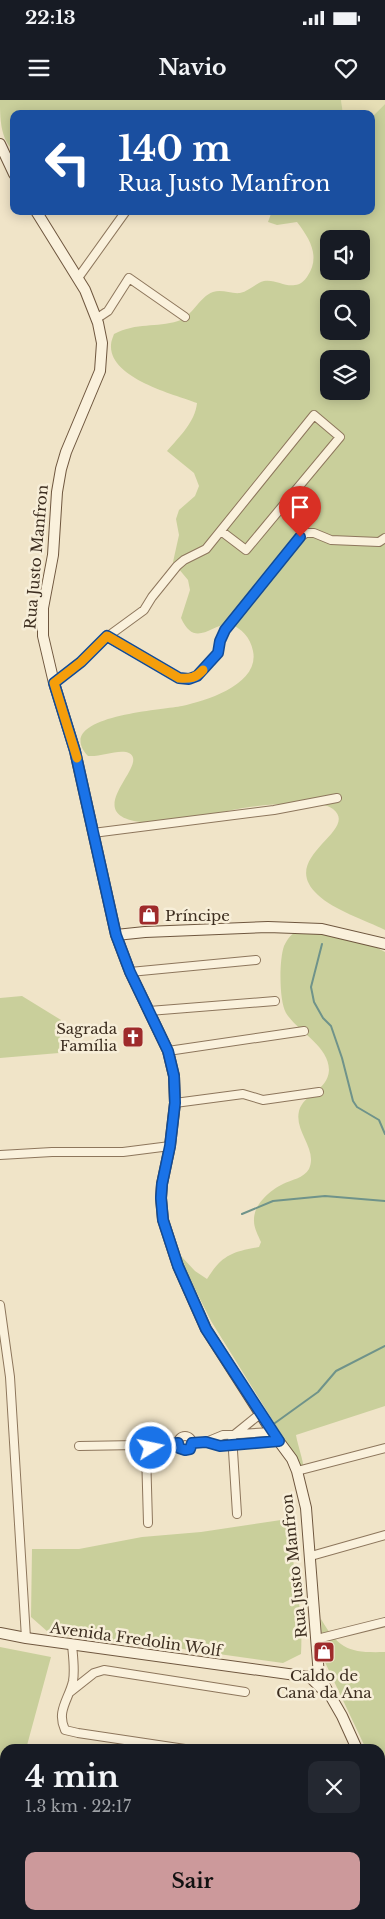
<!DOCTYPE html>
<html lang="pt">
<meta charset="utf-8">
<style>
:root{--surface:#171b24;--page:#242831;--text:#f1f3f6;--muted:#9ea1a6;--accent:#cc999b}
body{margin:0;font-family:"Libre Baskerville",serif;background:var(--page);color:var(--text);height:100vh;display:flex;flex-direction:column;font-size:19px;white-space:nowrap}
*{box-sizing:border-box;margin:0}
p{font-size:16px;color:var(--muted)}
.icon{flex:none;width:28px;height:28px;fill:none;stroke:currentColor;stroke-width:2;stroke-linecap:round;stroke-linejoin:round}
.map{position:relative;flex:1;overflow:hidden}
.details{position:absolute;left:0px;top:1644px;width:385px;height:176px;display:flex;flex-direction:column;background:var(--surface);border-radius:15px 15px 0 0;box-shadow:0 2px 12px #0003}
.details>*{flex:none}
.guide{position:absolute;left:10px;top:10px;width:365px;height:105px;border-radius:10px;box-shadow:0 2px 12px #0003;background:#1a4fa0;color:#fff;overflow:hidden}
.controls{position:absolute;left:320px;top:130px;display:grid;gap:10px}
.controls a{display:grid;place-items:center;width:50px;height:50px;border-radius:10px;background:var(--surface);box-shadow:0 2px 12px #0003;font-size:25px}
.pin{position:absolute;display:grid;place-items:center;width:42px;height:42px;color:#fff;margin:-51px -21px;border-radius:50% 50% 50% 0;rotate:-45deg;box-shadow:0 0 5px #0007}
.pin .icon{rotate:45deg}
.me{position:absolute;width:55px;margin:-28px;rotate:80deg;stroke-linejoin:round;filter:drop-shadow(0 0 4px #0008)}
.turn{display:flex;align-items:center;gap:18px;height:105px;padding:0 25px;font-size:22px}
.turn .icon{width:65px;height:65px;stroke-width:2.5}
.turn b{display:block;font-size:35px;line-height:42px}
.round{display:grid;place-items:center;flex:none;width:52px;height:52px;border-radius:10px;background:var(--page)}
.head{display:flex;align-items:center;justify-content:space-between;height:85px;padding:0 25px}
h1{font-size:30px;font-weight:700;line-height:38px}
.button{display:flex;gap:10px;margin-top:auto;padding:10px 25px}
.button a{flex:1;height:58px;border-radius:10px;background:var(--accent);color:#111;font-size:20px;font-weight:700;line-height:58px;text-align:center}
.status{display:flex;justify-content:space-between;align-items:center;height:35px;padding:0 25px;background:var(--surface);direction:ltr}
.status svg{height:14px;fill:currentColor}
header{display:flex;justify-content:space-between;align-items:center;height:65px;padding:0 25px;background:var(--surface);font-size:22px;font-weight:700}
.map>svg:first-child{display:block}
.farmland{fill:#e6deb5}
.green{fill:#c9cf9b;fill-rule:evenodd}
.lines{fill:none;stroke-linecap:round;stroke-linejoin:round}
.stream{stroke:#6f938a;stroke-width:2}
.street-casing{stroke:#8d765c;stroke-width:10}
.secondary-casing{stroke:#6f573f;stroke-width:12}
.street{stroke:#faf1dc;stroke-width:8}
.secondary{stroke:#faf1dc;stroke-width:10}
.route-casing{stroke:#114b97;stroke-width:12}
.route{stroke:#1a73e8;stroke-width:9}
.slow{stroke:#f59e0b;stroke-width:9}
.labels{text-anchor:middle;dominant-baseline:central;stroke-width:5;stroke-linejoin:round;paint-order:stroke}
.street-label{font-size:15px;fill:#3d2e20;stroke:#f7eed8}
.poi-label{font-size:15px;fill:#3d2e20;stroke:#f7eed8;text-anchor:start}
</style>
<div class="status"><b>22:13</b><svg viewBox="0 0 49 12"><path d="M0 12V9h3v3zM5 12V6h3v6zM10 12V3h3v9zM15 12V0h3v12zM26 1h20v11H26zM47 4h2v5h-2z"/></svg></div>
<header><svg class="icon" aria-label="menu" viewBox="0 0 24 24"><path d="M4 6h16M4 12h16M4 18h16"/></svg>Navio<svg class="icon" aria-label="heart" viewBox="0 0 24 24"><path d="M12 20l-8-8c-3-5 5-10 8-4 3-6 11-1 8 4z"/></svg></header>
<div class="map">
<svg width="385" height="1819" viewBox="0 0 385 1819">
<rect width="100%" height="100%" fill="#f0e4c8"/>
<path class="farmland" d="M341,0H385V4L371,18V14H343Z"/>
<path class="green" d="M0,0H341L343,14H14V51C0,39 0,17 0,0Z
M385,4V830C365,820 334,810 318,795C276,757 361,731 333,709C325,703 312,704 303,704C283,703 263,705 243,708C209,714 176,726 141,722C75,714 157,660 126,652C115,650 100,657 88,656C51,616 162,610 182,606C207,601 260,584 253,551C250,537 242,529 229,523C209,527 194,547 181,518L190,490L188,480L173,462L179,435L176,419L179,410L195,396L199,386L194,373L167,351C180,336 195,322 197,303C173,294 109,278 111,245C111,241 113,237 114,234C137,222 156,228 178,221C193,216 199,197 213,192C222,189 231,194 240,193C249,191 256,183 264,181C275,179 285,187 295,185C300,185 304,181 307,177C321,157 310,139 297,122L277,125L268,122L272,111H371V18ZM329,139H361V171H329ZM329,199H361V231H329ZM329,259H361V291H329Z
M299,830H309L372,845L385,852V1306L296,1335C298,1347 303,1358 304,1371L211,1221L188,1175L180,1155L195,1171L207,1179C222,1155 232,1152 259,1147L261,1142C258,1135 254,1128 254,1121C253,1105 270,1090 283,1084C291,1080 304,1078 309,1069C318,1049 294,1032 299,1011C304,993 328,991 329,970C329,946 297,931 286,913C279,901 279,860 284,846C288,838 291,834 299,830Z
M22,896L61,920L59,953L0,958V898Z
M281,1420L289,1423C294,1432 291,1443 292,1453C297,1487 303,1520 301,1554L283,1563L176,1548L90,1540L48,1532L31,1517L32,1449H79L142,1437L201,1432Z
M321,1519C339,1550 350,1553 385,1552V1690L380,1679V1649H366L323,1558Z
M0,1547L51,1557L26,1649H5V1815H380V1727L385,1740V1819H0Z"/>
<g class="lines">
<path class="stream" d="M322,844L311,887L314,902L323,918L331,926L342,958L353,1001L357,1007L379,1020L385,1034
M242,1114L273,1101L325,1096L385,1101
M275,1323L318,1292L336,1271L385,1246"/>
<g class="street-casing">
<path id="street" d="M78,178L126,111
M96,219L108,211L129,178L185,217
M107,537L179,578L189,579L197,576L218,553L220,541L225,530L300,437L306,433H314L331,440L379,442L385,438
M54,583L81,562L107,537L144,510L152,497L177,466L184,460L206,449L314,315L340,337L246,450L221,431
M93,733L274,710L337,698
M130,872L256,860
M149,911L275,901
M168,951L304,931
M175,1003L243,994L263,1000L319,992
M0,1055L52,1052H123L170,1046
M0,1205L10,1277L26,1538
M232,1335L237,1414
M234,1335L260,1314
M178 1343a7 7 0 1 1 14 0a7 7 0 1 1-14 0Z
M206,1342L220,1346L279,1341
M192,1343L206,1342L223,1335L272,1332
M138,1345L139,1341L145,1339L150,1342L151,1345
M151,1345L178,1343
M79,1346L138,1345
M146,1352L148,1423
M297,1371L385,1348
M311,1456L385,1435
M317,1539L385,1522
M72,1545C73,1556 75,1570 73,1581C69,1599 56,1611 65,1630L78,1633L185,1649
M70,1592L94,1573L104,1570L245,1592"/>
</g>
<g class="secondary-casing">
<path id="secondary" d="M0,44L14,74
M36,111L85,190L98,223L102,243L100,271L66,352L61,369L57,392L53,455L43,508V536L54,583L75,651L116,835L130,872L168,951L174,976L175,1003L170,1046L162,1084L161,1098L163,1120L178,1166L206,1229L272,1332L292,1359L297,1371L306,1408L319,1576L342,1616L357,1649
M116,835L145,832L268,827L322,829L385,844
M0,1533L26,1538L310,1577L321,1588
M380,1702L385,1714"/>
</g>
<use href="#street" class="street"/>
<use href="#secondary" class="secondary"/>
</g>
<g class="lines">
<g class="route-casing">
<path id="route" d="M151,1348V1345L178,1343L179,1348L185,1350L190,1349L192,1343L206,1342L220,1346L279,1341L206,1229L178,1166L163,1120L161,1098L162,1084L170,1046L175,1003L174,976L168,951L130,872L116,835L75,651L54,583L81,562L107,536L179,578L189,579L197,576L218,553L220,541L225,530L300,437"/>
</g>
<use href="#route" class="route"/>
<path class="slow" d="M77,658L54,583L81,562L107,536L179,578C190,579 196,578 203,570"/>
</g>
<defs>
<g id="shop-square" transform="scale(1.125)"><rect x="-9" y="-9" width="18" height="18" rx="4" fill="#9e2a2b" stroke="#f7eed8"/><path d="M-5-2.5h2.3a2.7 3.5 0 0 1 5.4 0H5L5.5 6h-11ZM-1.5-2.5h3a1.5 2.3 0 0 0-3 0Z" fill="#fff"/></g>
<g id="church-square" transform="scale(1.125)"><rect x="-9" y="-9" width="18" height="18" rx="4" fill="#9e2a2b" stroke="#f7eed8"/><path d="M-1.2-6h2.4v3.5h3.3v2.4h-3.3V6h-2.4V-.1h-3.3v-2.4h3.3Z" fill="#fff"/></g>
</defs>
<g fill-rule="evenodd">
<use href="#shop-square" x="149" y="815"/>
<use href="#church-square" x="133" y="937"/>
<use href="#shop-square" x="324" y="1552"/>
</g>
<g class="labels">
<g class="street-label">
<text transform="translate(36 457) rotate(-85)">Rua Justo Manfron</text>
<text transform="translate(294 1466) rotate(-96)">Rua Justo Manfron</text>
<text transform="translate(136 1539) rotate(8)">Avenida Fredolin Wolf</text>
</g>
<g class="poi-label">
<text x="165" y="815">Príncipe</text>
<text x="117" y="928" text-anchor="end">Sagrada<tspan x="117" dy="17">Família</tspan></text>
<text x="324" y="1575" text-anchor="middle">Caldo de<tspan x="324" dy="17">Cana da Ana</tspan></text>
</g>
</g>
</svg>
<div class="controls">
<a><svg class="icon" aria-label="sound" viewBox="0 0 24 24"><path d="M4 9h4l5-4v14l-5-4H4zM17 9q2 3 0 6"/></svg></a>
<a><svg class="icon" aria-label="search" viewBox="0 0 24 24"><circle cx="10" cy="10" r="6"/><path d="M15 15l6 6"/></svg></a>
<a><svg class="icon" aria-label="layers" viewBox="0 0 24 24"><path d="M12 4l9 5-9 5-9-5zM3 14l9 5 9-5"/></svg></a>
</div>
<div class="pin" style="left:300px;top:437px;background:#d93025"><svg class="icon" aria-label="arrive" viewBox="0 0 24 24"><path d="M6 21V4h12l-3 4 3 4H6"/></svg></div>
<svg class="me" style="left:151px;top:1348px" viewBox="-20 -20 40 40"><circle r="17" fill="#1a73e8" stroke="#fff" stroke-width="3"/><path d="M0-11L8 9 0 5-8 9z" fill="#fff"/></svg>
<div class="guide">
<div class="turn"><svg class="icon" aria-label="left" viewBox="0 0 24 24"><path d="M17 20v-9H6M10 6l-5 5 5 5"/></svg><div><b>140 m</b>Rua Justo Manfron</div></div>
</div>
<section class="details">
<div class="head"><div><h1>4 min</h1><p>1.3 km · 22:17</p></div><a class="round"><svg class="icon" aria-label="close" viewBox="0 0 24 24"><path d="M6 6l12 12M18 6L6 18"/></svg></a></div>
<div class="button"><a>Sair</a></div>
</section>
</div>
